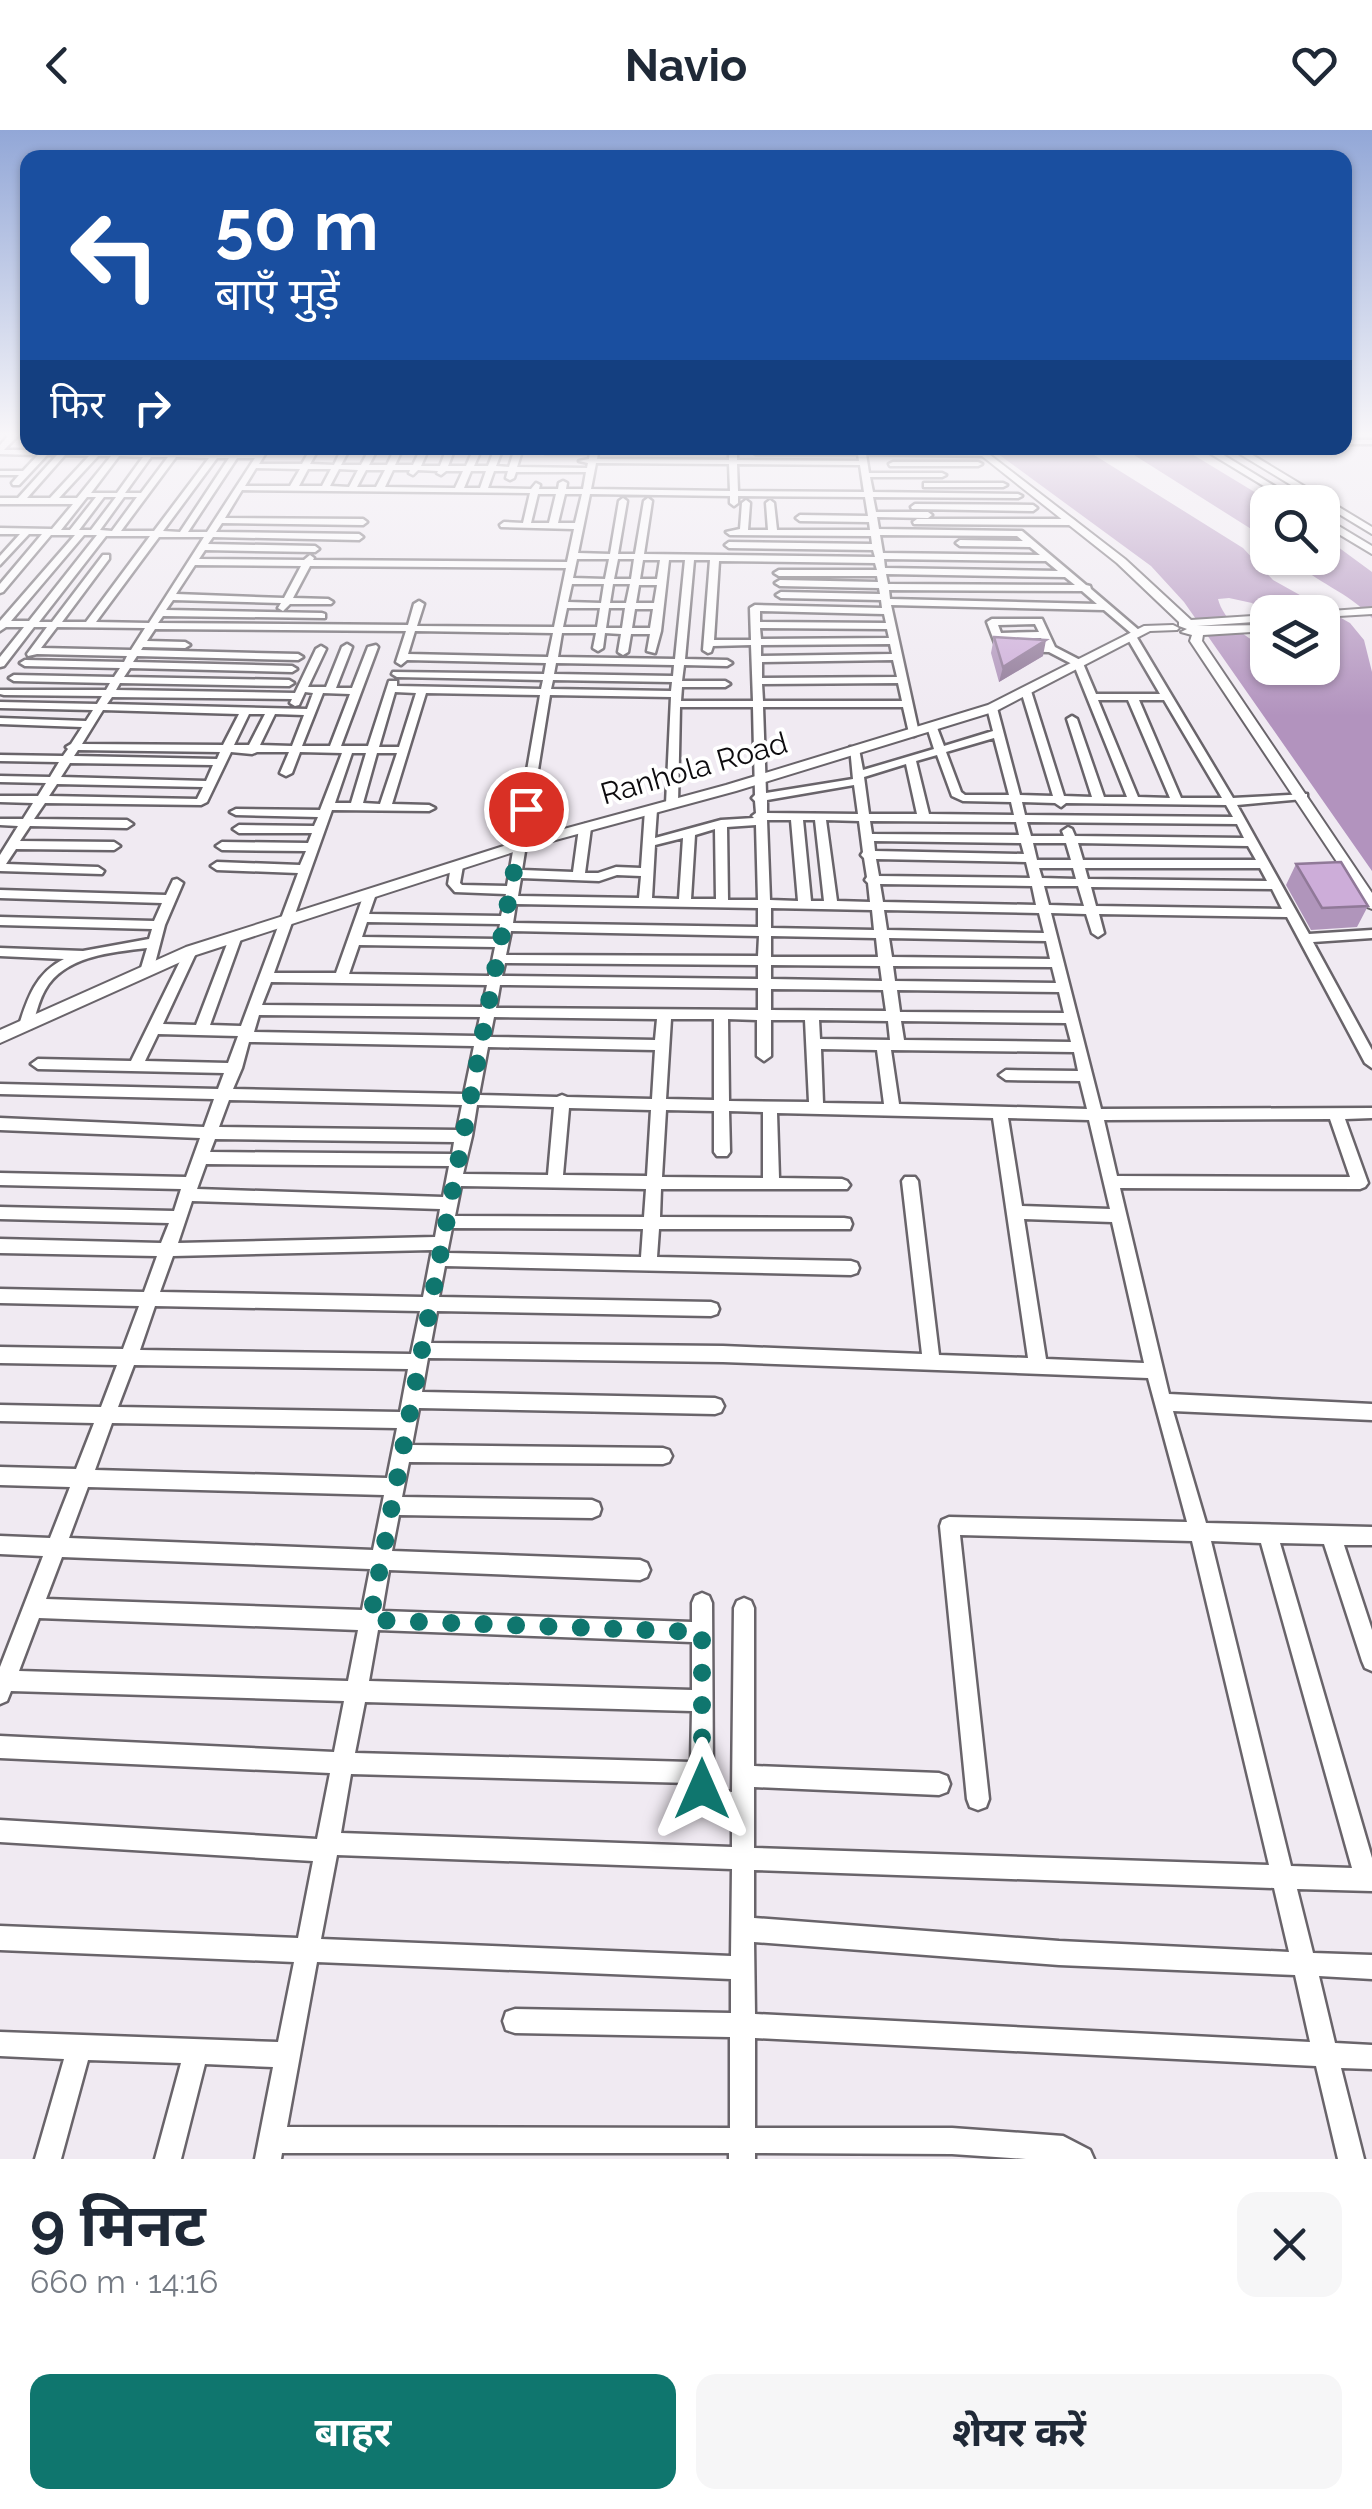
<!DOCTYPE html>
<html lang="hi">
<meta charset="utf-8">
<style>
:root{--surface:#fff;--page:#f6f6f7;--text:#1f2937;--muted:#747a83;--accent:#0f766e}
body{margin:0;font-family:Raleway,"Noto Sans Devanagari",sans-serif;background:var(--page);color:var(--text);height:100vh;display:flex;flex-direction:column;font-size:38px;white-space:nowrap}
*{box-sizing:border-box;margin:0}
p{font-size:32px;color:var(--muted)}
.icon{flex:none;width:55px;height:55px;fill:none;stroke:currentColor;stroke-width:2;stroke-linecap:round;stroke-linejoin:round}
.map{position:relative;height:2029px;overflow:hidden}
.details{display:flex;flex-direction:column;background:var(--surface);flex:1}
.details>*{flex:none}
.guide{position:absolute;left:20px;top:20px;width:1332px;height:305px;border-radius:20px;box-shadow:0 2px 8px #0004;background:#1a4fa0;color:#fff;overflow:hidden}
.controls{position:absolute;left:1250px;top:355px;display:grid;gap:20px}
.controls a{display:grid;place-items:center;width:90px;height:90px;border-radius:20px;background:var(--surface);box-shadow:0 2px 8px #0004;font-size:50px}
.pin{position:absolute;display:grid;place-items:center;width:85px;height:85px;color:#fff;margin:-42px;border:5px solid #fff;border-radius:50%;box-shadow:0 2px 10px #0007}
.me{position:absolute;width:110px;margin:-55px;rotate:0deg;stroke-linejoin:round;filter:drop-shadow(0 0 8px #0008)}
.turn{display:flex;align-items:center;gap:35px;height:210px;padding:0 30px;font-size:45px}
.turn .icon{width:130px;height:130px;stroke-width:2.5}
.turn b{display:block;font-size:70px;line-height:85px}
.then{display:flex;align-items:center;height:95px;padding:0 30px;background:#0003;gap:20px;font-size:38px}
.round{display:grid;place-items:center;flex:none;width:105px;height:105px;border-radius:20px;background:var(--page)}
.head{display:flex;align-items:center;justify-content:space-between;height:170px;padding:0 30px}
h1{font-size:60px;font-weight:700;line-height:75px}
.primary-button{display:flex;gap:20px;margin-top:auto;padding:20px 30px}
.primary-button a{flex:1;height:115px;border-radius:20px;background:var(--accent);color:#fff;font-size:40px;font-weight:700;line-height:115px;text-align:center}
.primary-button a+a{background:var(--page);color:var(--text)}
header{display:flex;justify-content:space-between;align-items:center;height:130px;padding:0 30px;background:var(--surface);font-size:45px;font-weight:700}
.map>svg:first-child{display:block}
.water{fill:#b293be;fill-rule:evenodd}
.lines{fill:none;stroke-linecap:round;stroke-linejoin:round}
.minor-casing{stroke:#69646a;stroke-width:5}
.tertiary-casing{stroke:#69646a;stroke-width:4}
.minor{fill:#fff;fill-rule:evenodd}
.tertiary{fill:#fff;fill-rule:evenodd}
.wall{fill:#b095bb}
.shaded-wall{fill:#907998}
.building{fill:#cdadd9;stroke:#907998;stroke-width:2.5}
.route{stroke:#0f766e;stroke-width:18;stroke-dasharray:0 32.4}
.labels{text-anchor:middle;dominant-baseline:central;stroke-width:8;stroke-linejoin:round;paint-order:stroke}
.far-street-label{font-size:30px;fill:#0d0b0e;stroke:#fff}
</style>
<header><svg class="icon" aria-label="back" viewBox="0 0 24 24"><path d="M15 5l-7 7 7 7"/></svg>Navio<svg class="icon" aria-label="heart" viewBox="0 0 24 24"><path d="M12 20l-8-8c-3-5 5-10 8-4 3-6 11-1 8 4z"/></svg></header>
<div class="map">
<svg width="1372" height="2029" viewBox="0 0 1372 2029">
<rect width="100%" height="100%" fill="#f0eaf2"/>
<path class="water" d="M990,318H1083L1243,418L1273,450L1350,493L1364,510L1372,542V741L1184,472L1151,436ZM1229,468L1252,473L1267,487L1268,482H1322V538H1268L1267,515C1248,513 1223,489 1218,469Z
M1123,318H1182L1271,372H1268L1267,409Z
M1323,406L1372,442V488C1350,463 1315,452 1290,428H1322Z"/>
<g class="lines">
<g class="minor-casing">
<path id="minor" d="M12,302H21L4,320H42L47,318C55,320 57,320 66,318L69,321L258,324L261,318H269L259,334H302L311,318H319L310,334L334,335L342,318H350L341,335H361L370,318H378L369,335H387L395,318H403L395,335H413L421,318H429L421,336H440L447,318H455L448,336H466L474,318H482L474,336H488L495,318H503L496,336L509,337L515,318H523L517,337L587,338L588,333L579,331L589,329L590,323H545L541,321L545,319L599,318L602,321L598,323L597,329L729,330V318H737V330L859,331L858,324H756L752,322L756,320L987,322L988,324L984,326L866,324L869,343H942L946,345L942,347H870L873,362L1018,364L1022,366L1018,368L873,367L876,382H928L932,385L928,388L877,387L879,399L1022,401L1086,455L1090,456L1091,459L1140,501V505L1136,506L1233,668L1307,664V668L1303,669L1237,675L1309,804L1372,800V808L1313,812L1372,920V938L1365,933L1287,787L1099,784L1104,803L1098,807L1092,803L1086,784L1051,783L1101,979L1372,978V988L1345,989L1368,1053L1365,1057L1360,1059L1120,1058L1169,1264L1372,1274V1290L1173,1281L1206,1393L1372,1397V1415H1344L1372,1500V1541L1365,1538L1362,1531L1324,1414L1280,1413L1372,1728V1761L1297,1759L1313,1823L1372,1825V1849L1319,1846L1335,1913L1372,1915V1939L1341,1938L1364,2029H1338L1316,1936L755,1908V1998H952L1063,2006L1090,2020L1094,2029H1026L952,2024L755,2023V2029H729V2023H282L281,2029H255L273,1937L205,1934L181,2029H155L181,1933L88,1930L61,2029H35L64,1929L0,1926V1902L278,1912L294,1832L0,1820V1796L298,1808L313,1731L0,1712V1690L317,1709L330,1643L0,1628V1606L334,1622L344,1571L11,1561L7,1571L0,1574V1537L43,1426L0,1424V1406L50,1408L70,1357L0,1355V1337L76,1339L94,1293L0,1291V1275L101,1277L117,1235L0,1233V1217L123,1219L139,1176L0,1173V1159L144,1162L157,1126L0,1123V1109L161,1113L169,1093L0,1089V1077L174,1081L181,1059L0,1055V1043L186,1047L200,1008L0,1000V988L204,997L214,969L0,964V954L218,959L224,943L38,939L31,934L38,929L131,931L185,821L191,817L197,821L163,894L196,895L230,806L236,802L242,806L210,895L241,896L298,743L217,740L211,736L217,732L300,735L306,721L222,720L216,716L222,712L308,713L312,703H239L233,699L239,695L314,696L318,687L236,685L230,682L236,679L320,680L342,623L300,622L292,643L286,646L280,643L289,622H257L252,624L231,622L207,672L201,675L45,673L34,689L127,690L133,694L127,698L30,696L20,711L114,712L120,716L114,720L16,719L6,734L98,737L104,741L102,744L0,741V725L18,696L0,695V689H23L33,673L0,672V666H38L46,653L0,652V646L50,647L59,632L0,631V625L63,626L68,619L66,617L71,614L82,597L0,594V588L86,591L93,580L0,578V572L97,574L102,566L4,565L0,564V560H106L110,553L14,551L9,548L14,545L114,547L120,538L25,536L20,533L25,530L124,532L127,526L37,524L28,526L27,524L47,497H34L4,536L0,537V527L24,497H6L0,501V491L75,405H51L3,462L0,463V454L42,404H29L0,435V426L20,404H0V398L52,399L73,374H0V368H18L57,325H47L19,355H13L12,353L19,345H0V341H23L38,325L0,324V315ZM65,325L89,326L50,368H27ZM98,326H111L77,368H59ZM119,326L143,327L117,363H91ZM151,327H168L141,363H125ZM176,327L209,328L154,401H121ZM217,328H229L180,402L163,401ZM237,328H255L207,402H188ZM596,333L729,334L730,361L591,359ZM737,334L860,335L864,362L738,361ZM256,338L300,339L290,356H245ZM308,339H331L322,356H299ZM339,339L358,340L349,357L330,356ZM366,340H385L376,357H357ZM393,340H410L409,343L413,345L418,340L438,341L437,343L441,345L446,341H463L455,358L385,357ZM471,341H486L480,358H464ZM494,341H508L506,348L510,350L514,348L516,342H586L583,359H566L567,353L563,351L559,353L558,359H539L540,355L536,353L531,359L488,358ZM242,360L530,363L523,393L504,392L500,395L501,397L574,399L567,432L313,430L314,428L310,425L304,430L199,429L205,420L315,422L319,419L315,416L208,414L213,407L359,410L363,407L359,404L216,402L222,393L363,395L367,392L363,389L225,388ZM538,364H556L549,393H531ZM565,364H582L575,393H558ZM590,364L730,366V373L734,376L738,373V366L865,367L868,386L800,385L796,388L800,391L869,392L870,400H777L774,373L770,370L766,373L768,400H748L750,373L746,370L742,373L740,399L726,402L730,405L871,406L872,414L729,412L725,415L729,418L873,420L875,427L644,424L652,371L648,368L644,371L635,424H618L627,371L623,368L619,371L610,424L578,423ZM87,367H96L70,400H61ZM104,367H116L91,400H79ZM124,367H137L112,401L100,400ZM84,405H97L29,491H11ZM880,405L1017,406L1023,411L960,410L956,413L960,416L1030,417L1040,425L883,423ZM106,406H150L86,492H62L109,429V425H103L52,492H39ZM159,407H204L149,493L96,492ZM577,429H609L605,449L573,448ZM618,429H634L631,449H614ZM884,429L1046,431L1058,441L885,438ZM643,430H660L657,449H640ZM669,430H685L675,529L558,527L562,503H596L593,518L598,521L603,518L605,503L621,504L618,522L623,525L628,522L631,504H650L647,521L655,523L661,501ZM694,430H710L703,520L708,523L711,522L713,516L751,515L753,571H681L682,557H725L730,554L725,551H682L684,535L727,536L732,533L727,530L685,529ZM719,431L875,433L877,440H779L774,443L779,446H877L878,452L780,450L775,453L780,456L879,458L880,464L781,462L776,465L781,468L881,470L882,478L755,475L750,478L751,510H714ZM195,435L301,436L284,468L176,464ZM310,436L566,438L554,497L417,496L424,474L419,471L414,474L408,495L158,493L163,486L325,488V484L322,483L166,480L173,470L281,473L278,478L283,481L290,474H331L333,472L328,469L293,468ZM886,444L1065,447L1075,455L888,454ZM572,454H604L601,473L568,472ZM613,454H630L626,473H610ZM639,455H657L654,473H636ZM889,460L1082,461L1097,474L890,469ZM891,475L1104,480L1131,503L1126,506L1160,564H1096L1082,531L1055,517L1042,489H992L987,492L998,521L1049,522L1074,535L1127,667H1104L1077,589L1072,586L1067,589L1092,667L1064,666L1031,561L1026,558L1021,561L1053,666L1020,665L997,578L992,575L987,578L993,601L944,616L936,595H928L927,597L934,619L863,640L859,619L850,617L853,649L766,663L763,577H903L909,603L914,606L919,603ZM567,478H600L597,497H563ZM609,478H625L622,498H606ZM635,479H653L650,498H632ZM760,481L884,484L886,493L760,492ZM1035,494L1039,502L1001,503L998,495ZM57,497L145,498L131,520L41,518ZM760,498L887,499L889,508L761,509ZM155,499L406,501L396,532L401,535L407,530L546,533L544,544L393,542L392,544L397,547L543,550L541,559L397,556V551H389L368,616H341L378,517L376,515L368,517L352,558H336L352,517L347,514L342,517L326,557H308L326,519L321,516L316,519L295,563L116,560L120,553L289,556L294,553L289,550L124,547L130,538L292,542L297,539L292,536L133,532L137,526L298,530L303,527L298,524L141,520L143,517L185,518L190,515L185,512L147,511ZM415,501L553,503L548,527L408,524ZM1041,508L1045,516H1005L1002,509ZM890,514L892,524L761,526V515ZM893,530L897,547L762,548V532ZM556,533L674,535L673,546L554,544ZM553,550L672,552L671,561L551,559ZM898,553L902,571H763L762,554ZM305,562L313,563L307,579L107,574L112,567L292,569L290,573L295,576L299,575ZM395,562L416,563L399,617H379ZM323,563L350,564L330,616H302ZM426,563L540,565L507,756L462,755L460,753L463,736L457,732L451,736L448,754L455,762L506,764L501,786L369,784L376,764L370,760L364,764L336,843H274L332,680L429,681L435,678L429,675L392,674ZM550,565L671,567L666,674L672,677L678,674L680,577H753L755,665L752,668L755,671L756,683L752,686L754,688L721,690L655,708L657,680L651,677L645,680L641,738L616,737L598,743H585L591,698L585,694L579,698L573,742L522,740ZM1098,570H1128L1170,668L1138,667ZM1139,570H1164L1222,668H1181ZM103,580L239,584L223,615L82,614ZM249,584H265L249,615H234ZM275,584L304,585L292,616L260,615ZM994,608L1009,665H965L961,662L946,622ZM78,620L220,622L217,629L74,626ZM352,623H366L351,673H335ZM377,623H397L380,674L363,673ZM937,625L952,666L963,671L1011,672L1014,685L929,684L916,631ZM70,633L213,635L206,651L61,647ZM906,634L917,684H869L864,647ZM57,654L203,657L197,669L49,666ZM854,655L858,684L767,683V670ZM1022,672L1055,673L1061,677L1066,673L1226,675L1233,687L1025,685ZM767,690H791L798,771L770,770ZM803,690H815L824,771H811ZM826,690L859,691L863,722L861,725L864,728L867,747L865,750L868,753L870,772L837,771ZM870,691L1016,692L1019,705L872,704ZM1027,692L1237,694L1244,708L1075,706L1072,699L1068,697L1062,701L1064,706H1031ZM756,695L758,770H728L727,697ZM715,699L716,769H691L695,705ZM683,708L679,769L652,768L655,715ZM874,711L1021,713L1024,724L875,721ZM1033,713H1066L1071,730H1037ZM1078,713L1248,716L1256,730H1083ZM876,729L1026,732L1030,748L879,746ZM1039,738H1073L1076,749L1042,748ZM1085,738H1260L1267,751L1088,749ZM617,745L641,746L639,768L518,766L521,748L599,751ZM880,754L1032,756L1036,775L883,772ZM1044,756H1078L1084,776L1049,775ZM1091,757L1272,759L1282,779L1096,776ZM516,774L758,778V797L513,793ZM771,778L872,780L874,800L771,798ZM884,780L1039,783L1044,803L887,800ZM367,792L500,794L497,809L362,807ZM511,801L759,806L758,826L506,825ZM771,806L876,808L878,827H771ZM889,808L1046,811L1050,829L892,827ZM359,815L495,817L489,846L349,844ZM505,833L758,835V849L502,846ZM771,835L880,836L882,851L771,849ZM893,836L1052,837L1056,853L895,851ZM271,852L487,855L482,877L262,875ZM500,855L758,858V880L496,878ZM771,859L883,860L886,881L771,880ZM897,860L1059,862L1064,883L900,882ZM259,885L480,887L476,906L254,902ZM494,887L657,889L655,910L490,907ZM671,889H714V970L666,969ZM728,889L757,890V926L764,931L771,926V890H805L809,972L729,971ZM819,890L888,891L890,910L820,909ZM901,891L1066,893L1071,912L904,910ZM158,904L238,906L228,933L145,931ZM249,912L474,916L464,964L233,959L242,938ZM488,917L655,920L652,969L567,967L562,965L557,967L479,965ZM821,919L877,920L884,974L823,973ZM891,920L1074,922L1078,941L1006,940L999,945L1006,950L1080,951L1087,979L899,974ZM229,970L462,975L457,1000L219,997ZM477,975L554,977L548,1045L463,1044L472,1006ZM569,978L651,980L647,1046L563,1045ZM666,980L714,981V1022L717,1026H727L730,1022L729,981L763,982V1048L662,1047ZM777,983L993,988L1028,1228L939,1225L918,1051L915,1047H905L902,1051L922,1224L723,1216L431,1213L437,1181L711,1186L717,1184L719,1179L717,1174L711,1172L439,1167L445,1136L851,1145L857,1143L859,1138L857,1133L851,1131L657,1127L659,1099H850L852,1094L850,1089L844,1088L660,1087L661,1059H847L850,1055L847,1051L842,1049L779,1048ZM1008,988L1089,990L1110,1079L1022,1076ZM1330,989L1350,1047L1117,1046L1104,990ZM215,1009L454,1012L452,1024L210,1022ZM206,1034L449,1036L443,1067L197,1059ZM461,1056L646,1059L644,1087L455,1086ZM192,1071L440,1079L435,1107L178,1113ZM1024,1089L1112,1092L1144,1233L1046,1229ZM452,1098L643,1099L641,1127L447,1123ZM432,1120L423,1167L160,1162L173,1126ZM155,1176L420,1181L411,1224L140,1220ZM428,1228L723,1232L1148,1248L1187,1392L949,1387L942,1390L940,1396L967,1669L970,1677L978,1680L986,1677L989,1669L960,1405L1192,1411L1269,1735L754,1718V1657L939,1665L947,1662L950,1654L947,1646L939,1643L754,1636V1478L751,1471L744,1468L737,1471L734,1478L732,1662L718,1660L713,1655L712,1473L709,1466L702,1463L695,1466L692,1473V1492L382,1481L389,1440L640,1450L647,1447L650,1440L647,1433L640,1430L392,1421L399,1385L592,1388L599,1385L601,1379L599,1373L592,1370L402,1367L409,1332L663,1334L669,1332L672,1326L669,1320L663,1318L412,1315L419,1278L715,1284L721,1282L724,1276L721,1270L715,1268L422,1262ZM134,1235L408,1239L400,1282L118,1277ZM112,1293L397,1298L387,1348L95,1340ZM88,1357L384,1365L373,1420L69,1408ZM1211,1411L1261,1413L1352,1738L1291,1736ZM62,1427L370,1439L362,1480L46,1469ZM39,1488L358,1500L348,1551L19,1541ZM378,1500L692,1512V1560L369,1551ZM365,1572L692,1581L691,1632L355,1623ZM351,1644L691,1653C694,1675 712,1682 732,1683V1717L341,1703ZM337,1725L732,1739L731,1826L321,1809ZM754,1740L1274,1758L1289,1822L1059,1811L754,1788ZM754,1812L1059,1835L1295,1845L1310,1912L755,1884ZM317,1832L731,1849V1883L515,1879L506,1882L503,1891L506,1900L515,1903L730,1907V1998L287,1997Z
M1345,310H1372V314H1345Z
M893,332H978L982,334L978,336H890L889,334Z
M927,353H1003L1007,355L1003,357H924V353Z
M915,374L1033,375L1037,378L1033,381L912,379L911,377Z
M917,389H1072L1076,392L1072,395L914,394L913,392Z
M177,749L183,753L165,795L153,841L148,842L141,838L147,818C112,822 64,826 45,860C38,872 36,886 31,898H21L19,895C28,867 36,843 64,829L0,826V818L83,821L149,809L152,799L0,795V787L154,791L162,773L0,768V760L166,765L173,750Z"/>
</g>
<g class="tertiary-casing">
<path id="tertiary" d="M972,318H981L1125,429L1191,490L1268,485V491L1197,496L1268,495V501L1203,505L1202,511L1372,763V779L1367,777L1190,511L1192,505L1181,502L1187,499L1179,496V492L1117,433Z
M1201,318H1212L1301,372H1290Z
M1230,318H1241L1372,397V404Z
M1322,386L1372,416V424L1322,394Z
M1372,478V484L1322,487V482H1317Z
M1173,495L1179,498L1177,500L1150,501L996,581L736,661L526,718L196,825L0,913V900L186,817L516,712L726,655L988,575L1144,496Z"/>
</g>
<use href="#minor" class="minor"/>
<use href="#tertiary" class="tertiary"/>
</g>
<path class="wall" d="M994,507L1043,526L999,552L991,523Z
M1296,734L1368,776L1357,797L1311,800L1286,755Z"/>
<path class="shaded-wall" d="M1046,510L1043,526L999,552L1003,537Z"/>
<path class="building" d="M994,507L1046,510L1003,537Z
M1341,732L1368,776L1322,778L1296,734Z"/>
<linearGradient id="sky" x2="0" y2="1"><stop stop-color="#92a7d7"/><stop offset="0.52" stop-color="#f8f6f9"/><stop offset="1" stop-color="#f8f6f9" stop-opacity="0"/></linearGradient>
<rect width="1372" height="586" fill="url(#sky)"/>
<g class="lines">
<path class="route" d="M526,679L370,1490L702,1502V1659"/>
</g>
<g class="labels">
<g class="far-street-label">
<text transform="translate(694 638) rotate(-16)">Ranhola Road</text>
</g>
</g>
</svg>
<div class="controls">
<a><svg class="icon" aria-label="search" viewBox="0 0 24 24"><circle cx="10" cy="10" r="6"/><path d="M15 15l6 6"/></svg></a>
<a><svg class="icon" aria-label="layers" viewBox="0 0 24 24"><path d="M12 4l9 5-9 5-9-5zM3 14l9 5 9-5"/></svg></a>
</div>
<div class="pin" style="left:526px;top:679px;background:#d93025"><svg class="icon" aria-label="arrive" viewBox="0 0 24 24"><path d="M6 21V4h12l-3 4 3 4H6"/></svg></div>
<svg class="me" style="left:702px;top:1659px" viewBox="-20 -20 40 40"><path d="M0-17L14 15 0 8-14 15z" fill="#0f766e" stroke="#fff" stroke-width="4"/></svg>
<div class="guide">
<div class="turn"><svg class="icon" aria-label="left" viewBox="0 0 24 24"><path d="M17 20v-9H6M10 6l-5 5 5 5"/></svg><div><b>50 m</b>बाएँ मुड़ें</div></div>
<div class="then">फिर<svg class="icon" aria-label="right" viewBox="0 0 24 24"><path d="M7 20v-9h11M14 6l5 5-5 5"/></svg></div>
</div>
</div>
<section class="details">
<div class="head"><div><h1>9 मिनट</h1><p>660 m · 14:16</p></div><a class="round"><svg class="icon" aria-label="close" viewBox="0 0 24 24"><path d="M6 6l12 12M18 6L6 18"/></svg></a></div>
<div class="primary-button"><a>बाहर</a><a>शेयर करें</a></div>
</section>
